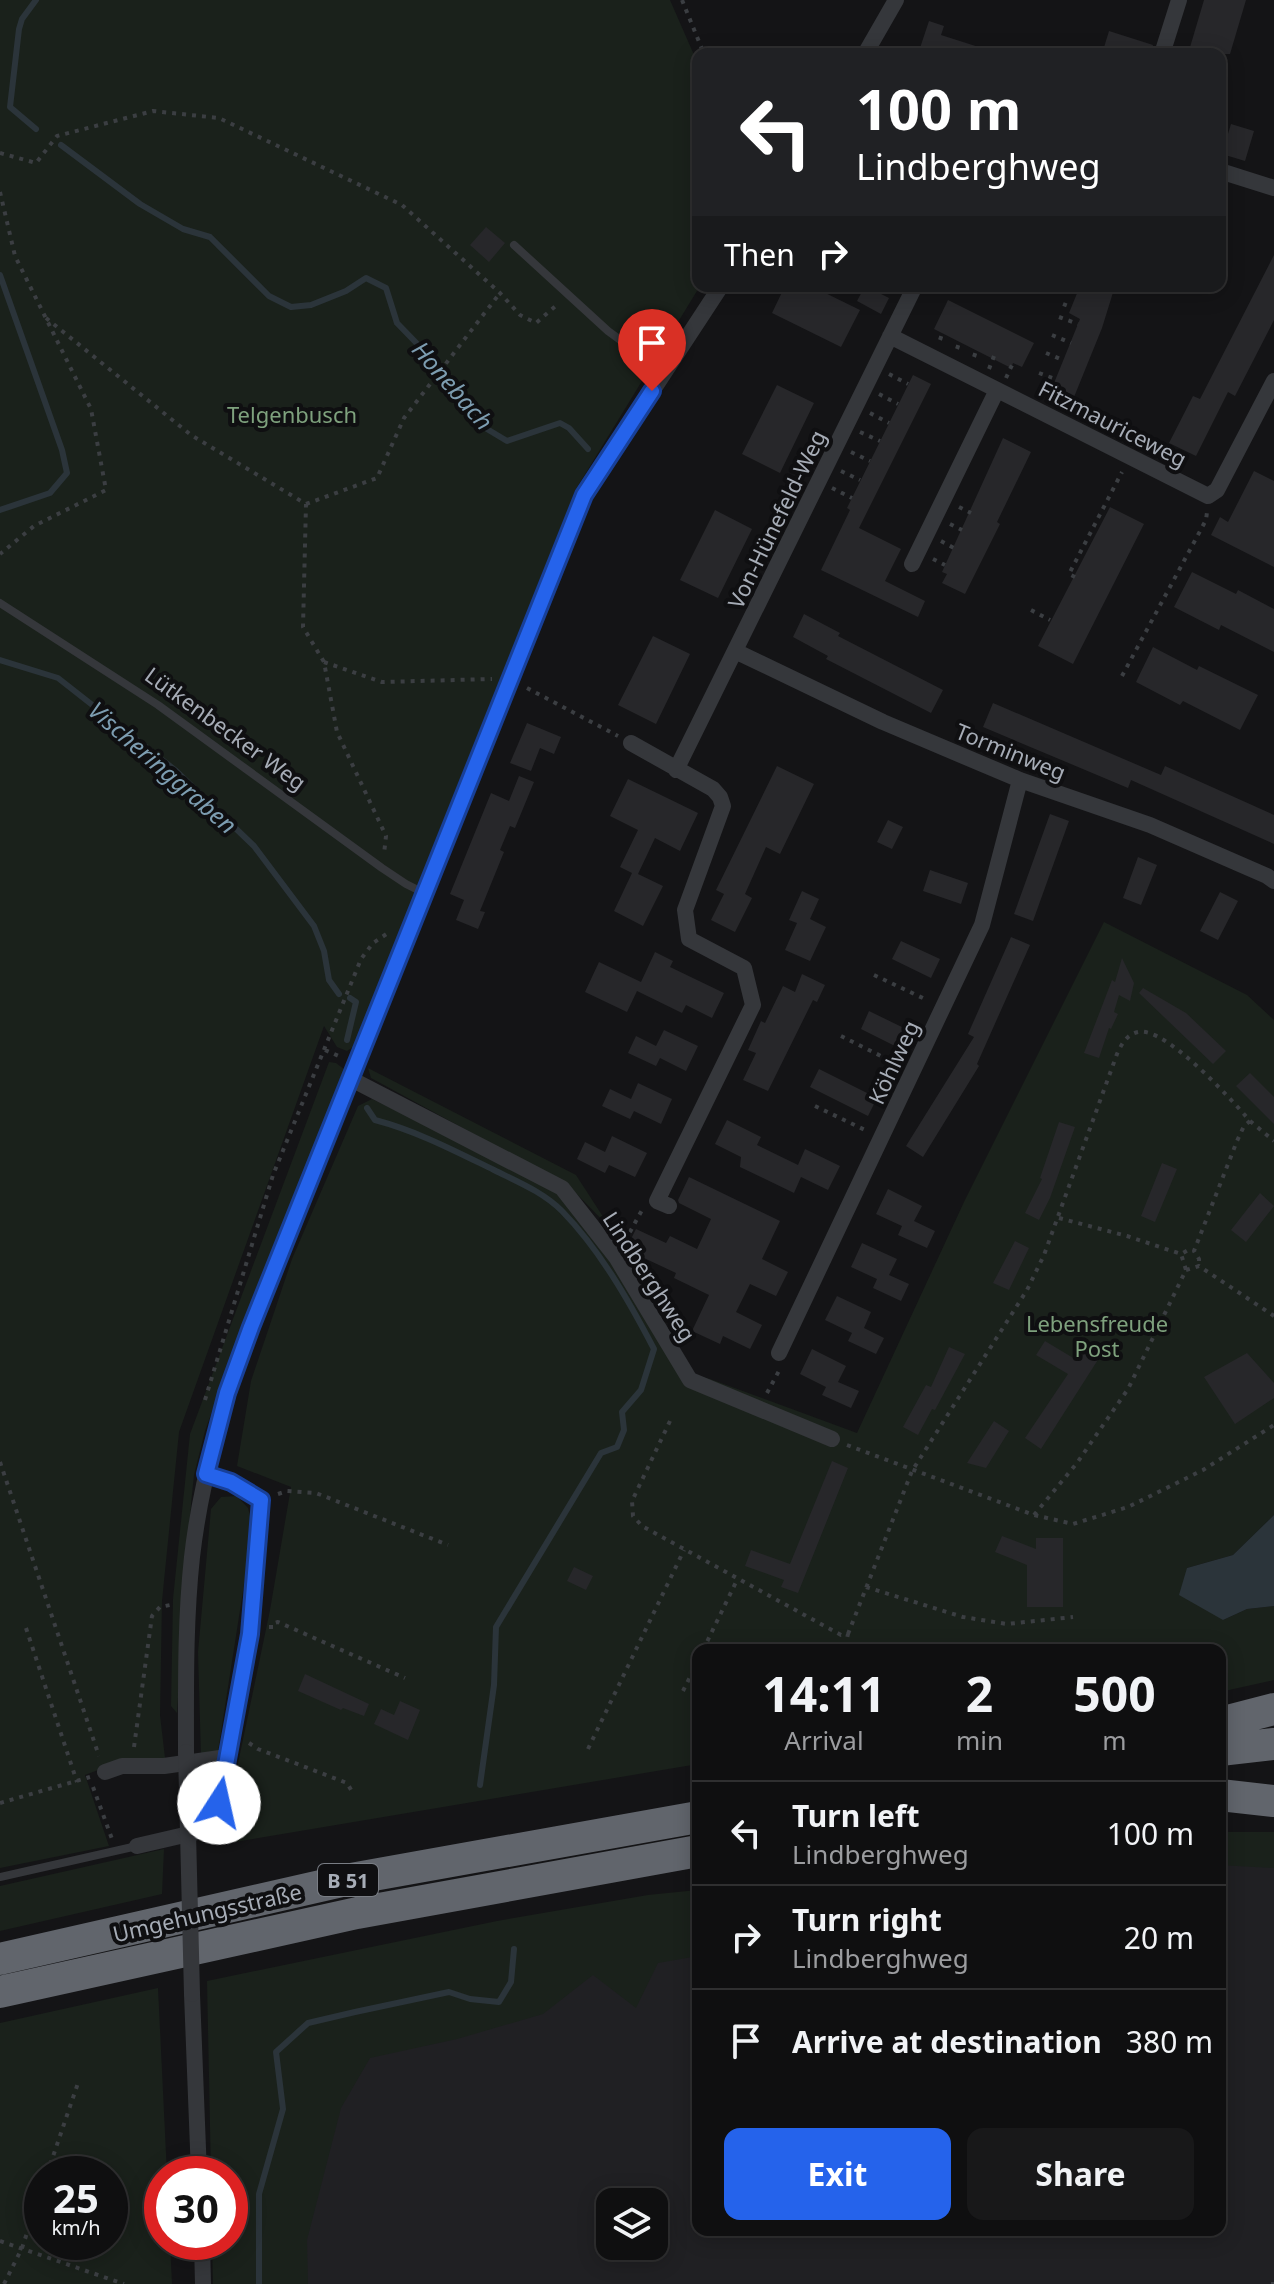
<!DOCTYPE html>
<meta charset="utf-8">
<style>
:root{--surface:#0f0f10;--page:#181819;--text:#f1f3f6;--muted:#9b9c9f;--line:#2f2f30;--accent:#2563eb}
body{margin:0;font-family:"Noto Sans",sans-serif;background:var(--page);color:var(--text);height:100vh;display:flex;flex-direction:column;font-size:30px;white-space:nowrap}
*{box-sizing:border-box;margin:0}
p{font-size:26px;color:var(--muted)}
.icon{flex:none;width:44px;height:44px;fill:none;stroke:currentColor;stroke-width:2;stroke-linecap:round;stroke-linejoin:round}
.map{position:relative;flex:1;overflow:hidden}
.side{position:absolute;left:692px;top:1644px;width:534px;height:592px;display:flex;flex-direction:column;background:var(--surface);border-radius:16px;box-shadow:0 4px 20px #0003,0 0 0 2px var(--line)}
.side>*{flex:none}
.hud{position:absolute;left:692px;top:48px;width:534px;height:244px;border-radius:16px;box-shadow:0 4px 20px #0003,0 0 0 2px var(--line);background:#202124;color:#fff;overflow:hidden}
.tools{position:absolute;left:596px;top:2188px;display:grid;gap:16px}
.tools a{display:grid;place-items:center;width:72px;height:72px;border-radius:16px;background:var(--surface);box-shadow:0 4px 20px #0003,0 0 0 2px var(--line);font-size:40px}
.speed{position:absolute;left:24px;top:2156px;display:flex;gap:16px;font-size:40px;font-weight:700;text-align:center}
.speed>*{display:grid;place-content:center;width:104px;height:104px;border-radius:50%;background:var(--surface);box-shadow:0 4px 20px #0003,0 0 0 2px var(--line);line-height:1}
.speed small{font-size:20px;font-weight:400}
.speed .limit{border:12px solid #d22;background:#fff;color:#111}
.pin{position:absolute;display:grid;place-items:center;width:68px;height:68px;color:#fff;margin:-82px -34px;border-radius:50% 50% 50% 0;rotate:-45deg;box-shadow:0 0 8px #0007}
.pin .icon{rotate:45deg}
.me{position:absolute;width:88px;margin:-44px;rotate:10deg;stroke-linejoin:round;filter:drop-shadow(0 0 6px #0008)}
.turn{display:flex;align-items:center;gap:28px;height:168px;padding:0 32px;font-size:36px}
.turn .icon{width:104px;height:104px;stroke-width:2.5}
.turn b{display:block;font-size:56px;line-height:68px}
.then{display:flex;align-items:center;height:76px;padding:0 32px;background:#0003;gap:16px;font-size:30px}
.eta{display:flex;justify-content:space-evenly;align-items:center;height:136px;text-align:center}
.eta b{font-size:48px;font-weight:700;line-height:56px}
.action{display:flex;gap:16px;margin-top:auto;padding:16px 32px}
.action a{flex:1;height:92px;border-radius:16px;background:var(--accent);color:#fff;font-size:32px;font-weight:700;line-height:92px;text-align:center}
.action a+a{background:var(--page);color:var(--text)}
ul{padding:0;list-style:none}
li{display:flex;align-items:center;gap:24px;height:104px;padding:0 32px;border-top:2px solid var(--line)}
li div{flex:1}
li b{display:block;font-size:30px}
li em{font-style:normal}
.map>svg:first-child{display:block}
.built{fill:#202023;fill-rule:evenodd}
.green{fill:#1a211b;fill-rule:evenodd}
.water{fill:#2b343a}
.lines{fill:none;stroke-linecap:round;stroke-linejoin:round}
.stream{stroke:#2b343a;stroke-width:6}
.building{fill:#27272a}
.path{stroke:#3b3e42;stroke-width:4;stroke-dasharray:4 6;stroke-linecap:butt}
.lane{stroke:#35373b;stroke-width:8}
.street{stroke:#35373b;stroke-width:16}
.highway{stroke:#61656c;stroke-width:32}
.street-bridge{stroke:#35373b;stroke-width:16}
.route-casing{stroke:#184099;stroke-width:20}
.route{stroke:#2563eb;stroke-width:14}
.labels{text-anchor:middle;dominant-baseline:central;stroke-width:8;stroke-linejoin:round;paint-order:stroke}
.shield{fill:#0f0f11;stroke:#797d84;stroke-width:2}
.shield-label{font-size:20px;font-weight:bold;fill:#a6acb6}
.park-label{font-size:22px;fill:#7ea17d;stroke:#0f0f11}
.street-label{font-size:22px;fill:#a6acb6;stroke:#0f0f11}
.water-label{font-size:24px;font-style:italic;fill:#7d9db1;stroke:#0f0f11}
</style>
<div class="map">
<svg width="1274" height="2284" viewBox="0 0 1274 2284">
<rect width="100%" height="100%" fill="#141416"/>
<path class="built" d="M1274,1841V2284H253L240,2018L698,1935V2230H1220V1845ZM610,2202H654V2246H610Z"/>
<path class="green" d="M0,0H670L698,64V286H700L576,489L353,1047L347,1051L337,1047L324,1026L179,1432L162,1601L160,1715L165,1758L124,1760L85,1775L109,1846L0,1868Z
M1104,922L1247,995L1274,1020V1515L1233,1555L1187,1568L1223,1620L1247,1609L1274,1606V1680L1220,1692V1650H698V1764L235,1842L226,1821L270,1610L291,1487L237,1466L251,1381L292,1259L358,1106L372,1099L526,1172L559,1195L591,1232L682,1372L710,1379L857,1433L964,1202Z
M329,1062L336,1063L344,1069L239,1335L205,1431L194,1475L191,1504L177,1713L171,1706L173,1599L190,1434Z
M368,1068L576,1175L611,1229L569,1186L371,1078Z
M237,1496L248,1508L253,1527L218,1751L201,1756L198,1652L211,1509L221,1497Z
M1220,1832H1274V1868L1220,1865Z
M164,1849L162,1894L0,1931V1886Z
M698,1890V1956L658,1963L636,2008L593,1975L543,2014L457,2039L370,2058L341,2108L307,2240L308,2284H213L212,2242H230V2174H211L207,1981L497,1921L648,1895Z
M158,1988L167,2174H162V2242H170L172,2284H0V2023ZM110,2174V2242H42V2174Z"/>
<path class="water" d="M1274,1515V1606L1247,1609L1223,1620L1179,1595L1187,1568L1233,1555Z"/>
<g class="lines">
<path class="stream" d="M36,0L22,19L19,29L10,107L36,129
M61,145L140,204L183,229L210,237L269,296L291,307L311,305L346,291L366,278L386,288L397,323L460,388L482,426L507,441L560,423L569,428L588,449
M0,275L62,450L67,473L50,493L0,510
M0,660L58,678L175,770L254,846L314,926L324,951L329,980L339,994
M347,1040L356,1002L350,998
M367,1108L375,1120C417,1131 455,1151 494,1170C518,1182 543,1192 562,1211C600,1250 629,1301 654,1349L641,1390L622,1412L624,1430L617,1447L601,1453L496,1627L494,1685L480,1785
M259,2284V2194L283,2109L276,2052L308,2023L355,2012L449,1992L470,1999L499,2002L511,1982L514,1949"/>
</g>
<path class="building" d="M1204,0H1246L1230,54H1188Z
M929,21L944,26L941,35L988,50V54H918Z
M1109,31L1153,45L1151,54H1102Z
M1231,124L1254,131L1245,161L1222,154Z
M486,227L505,243L489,262L470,245Z
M1274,255V320L1235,396L1228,392L1196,456L1169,443L1193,396L1200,399Z
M785,286H811L860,310L841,347L772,313Z
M865,286L889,298L881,314L857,301Z
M1080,286H1115L1102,328L1072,402L1050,393L1080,319L1069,313Z
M948,300L1034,343L1022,367L1013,363L1011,368L934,329Z
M913,375L931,384L859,528L901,549L885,581L925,601L918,617L821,570L850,510L847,508Z
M777,385L814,403L780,473L742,454Z
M1003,438L1031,452L997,522L1000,524L965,594L942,583L947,574L942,572Z
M1254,471L1274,481V567L1211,535L1220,517L1228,522Z
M1110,507L1144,524L1073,664L1038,646Z
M715,510L752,529L718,598L680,580Z
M1192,572L1236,594L1238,590L1274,609V652L1221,625L1219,630L1174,607Z
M804,614L840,633L838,636L943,690L931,713L826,659L828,656L793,637Z
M653,636L690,654L656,724L618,705Z
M1153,647L1197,670L1199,666L1258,695L1240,730L1183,701L1180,705L1136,682Z
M993,703L1161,775L1165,766L1274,815V844L1131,780L1128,788L983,727Z
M527,723L561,737L554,754L540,748L531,771L510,763Z
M777,766L814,784L780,854L766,847L745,894L752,898L735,932L711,920L724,894L716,890Z
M519,776L534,782L515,828L510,826L500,850L504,852L480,911L485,912L478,929L456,920L464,900L450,894L491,793L509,801Z
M628,779L698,813L680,851L655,838L638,874L663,886L643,926L614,911L632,873L620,867L638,830L610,816Z
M1050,814L1069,821L1033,921L1014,914Z
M888,820L903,827L892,849L877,842Z
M1138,857L1157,865L1141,905L1123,898Z
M930,870L968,883L961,904L923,891Z
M802,891L819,899L810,919L826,927L810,961L785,950L797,923L789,920Z
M1220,892L1238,901L1218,940L1200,931Z
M1011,937L1030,945L977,1064L979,1066L923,1157L906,1146L974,1037L968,1034Z
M901,941L940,959L931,978L892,959Z
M655,952L673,961L670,967L724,993L712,1018L686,1005L682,1013L637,991L627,1012L585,992L599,962L641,982Z
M1122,958L1134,983L1130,1001L1119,995L1114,1012L1118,1014L1111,1029L1109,1028L1099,1058L1084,1053L1112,980L1115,982Z
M802,974L825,985L817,1002L813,1000L768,1091L743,1080L756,1053L748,1050L761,1021L765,1023L783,986L795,992Z
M1143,988L1186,1013L1226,1051L1213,1064L1139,993Z
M869,1011L908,1030L899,1048L861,1029Z
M664,1030L698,1046L686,1071L660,1058L656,1066L628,1053L636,1036L656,1046Z
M819,1069L877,1098L868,1116L810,1087Z
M1250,1073L1274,1097V1124L1236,1086Z
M638,1083L672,1099L661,1124L634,1111L630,1119L602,1106L610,1089L631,1099Z
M727,1120L761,1137L757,1145L798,1165L805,1149L840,1166L828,1190L801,1177L794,1193L740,1167L741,1157L715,1144Z
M1059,1122L1075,1127L1050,1198L1039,1220L1025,1213L1042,1179L1040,1178Z
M612,1136L647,1153L635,1177L609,1165L605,1173L577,1159L585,1142L605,1152Z
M1162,1163L1177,1169L1155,1222L1141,1216Z
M689,1177L780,1221L762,1259L788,1272L776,1296L750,1284L736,1312L762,1325L750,1349L723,1336L720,1344L692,1331L709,1295L674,1278L676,1273L644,1258L640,1266L627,1247L636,1229L666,1243L670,1236L697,1249L711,1219L679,1203L678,1200Z
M888,1189L922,1206L914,1221L935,1231L927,1248L898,1235L902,1226L876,1214Z
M1260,1193L1274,1206L1246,1242L1231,1230Z
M1015,1241L1029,1248L1009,1290L993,1283Z
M862,1243L897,1259L889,1275L909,1284L901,1301L873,1288L877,1279L851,1267Z
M837,1296L871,1312L864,1328L884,1338L876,1354L848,1341L852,1333L825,1320Z
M1045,1341L1075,1359L1084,1344L1101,1355L1041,1449L1025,1438L1068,1374L1036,1355Z
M949,1347L965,1354L935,1410L932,1409L918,1435L903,1427L926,1385L931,1387Z
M812,1349L846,1366L838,1382L859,1391L851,1408L822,1395L826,1387L800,1374Z
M1247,1353L1274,1383V1398L1235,1424L1204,1377Z
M994,1421L1009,1431L986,1468L967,1463Z
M832,1461L848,1468L798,1593L781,1587L784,1580L745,1566L751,1550L790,1564Z
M1002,1536L1036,1549V1538H1063V1607H1027V1565L995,1552Z
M574,1567L593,1576L586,1590L567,1581Z
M305,1674L369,1704L364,1716L343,1708L341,1710L298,1691Z
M400,1701L420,1710L408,1740L374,1724L381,1709L394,1715Z"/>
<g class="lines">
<path class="path" d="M682,0L704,54
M0,153L36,163L57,136L153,111L219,118L402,205L500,293L520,315L536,323L559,303
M0,192L15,256L91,409L106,490L34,526L0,554
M1073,286L1079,289
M1063,304L1071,307
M1059,317L1078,324
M46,318L191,435L306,504L303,627L324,662L337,732L386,836L384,854
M1052,335L1071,343
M940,340L943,331
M957,349L960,340
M1046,353L1063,360
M974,357L977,348
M989,369L994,356
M1039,373L1055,379
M889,374L908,384
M1006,378L1012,365
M879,394L898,404
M870,413L889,423
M860,432L880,441
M851,452L870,461
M841,471L860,480
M832,488L852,498
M306,504L377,478L404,418L500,293
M959,507L971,513
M950,524L962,530
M941,541L954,548
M933,559L945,565
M1075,577L1069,574L1122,472
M1031,610L1050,620
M324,662L382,682L492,679
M1122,676L1206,520L1207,512
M527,688L618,736
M874,975L927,1000
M841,1036L897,1064
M325,1050L341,1057
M815,1106L865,1130
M1250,1121L1274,1141
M1059,1218L1127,1236L1181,1254L1188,1250L1194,1251
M625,1241L642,1210
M1186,1270L1199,1266L1274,1316
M767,1393L780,1369
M205,1400L273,1175L361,959L373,943L388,933
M670,1421L632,1501L633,1516L642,1526L841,1635L848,1634L845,1647L851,1650
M847,1445L1034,1515L1073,1524L1128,1507L1203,1470L1274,1425
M0,1462L99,1756
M278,1494L287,1491L316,1493L448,1545
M1034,1515L1077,1463L1128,1389L1186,1270L1181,1254
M866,1587L963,1617L1007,1624L1073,1617
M26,1628L77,1782
M271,1629V1624L278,1622L405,1678
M848,1634L912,1471L1027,1290L1044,1255L1117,1054C1121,1045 1127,1034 1138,1032C1165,1026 1232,1100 1250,1121L1244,1126L1237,1141L1194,1251L1199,1259V1266
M703,1650L737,1580
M683,1691L698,1661
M249,1743L258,1749L347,1783L354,1795
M134,1747L152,1616L160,1607L170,1605
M588,1749L684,1550
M93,1787L112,1839
M0,1803L90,1777
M47,2174L78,2083
M0,2241L124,2284
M4,2284L22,2248L42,2188
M1271,2284H1274"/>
<path class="lane" d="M514,245L608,331L664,372
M0,603L158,705L382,868L406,884L424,893
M0,1877L137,1846"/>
<path class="street" d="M865,54L896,0
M1162,54L1179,0
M1220,171L1274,188
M890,336L1208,496L1217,490L1274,381
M912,564L997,390
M735,651L883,722L1020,780L1150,825L1267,876L1274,881
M631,743L713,789L720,797L723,806L685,910L689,939L744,968L753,1005L657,1201L669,1206
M676,770L915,286
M351,1079L562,1188L616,1257L690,1380L832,1439
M779,1353L982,925L1020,780
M186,1752C186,1687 185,1622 192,1557C201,1478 224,1402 251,1327L584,495L721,286
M105,1772L122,1766H164L227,1757
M137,1846L206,1830L216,1820L250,1634L261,1500L231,1482L206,1474
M192,1994L199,2174
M202,2242L203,2284"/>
<path class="highway" d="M1220,1723L1274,1709
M1220,1750L1274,1744
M1220,1795L1274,1801
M0,1959L351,1879L698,1817
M0,1992L357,1913L698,1851"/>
<path class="street-bridge" d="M186,1752L192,1994"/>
</g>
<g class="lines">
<g class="route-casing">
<path id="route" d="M219,1803L250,1634L261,1500L231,1482L206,1474L227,1393L251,1327L584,495L652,391"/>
</g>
<use href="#route" class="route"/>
</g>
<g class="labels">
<rect class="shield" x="318" y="1864" width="60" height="32" rx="6"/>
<g class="shield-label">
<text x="348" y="1880">B 51</text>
</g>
<g class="park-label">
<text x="292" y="414">Telgenbusch</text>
<text x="1097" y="1323">Lebensfreude<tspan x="1097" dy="25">Post</tspan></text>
</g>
<g class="street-label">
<text transform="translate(1113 423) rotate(27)">Fitzmauriceweg</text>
<text transform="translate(776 519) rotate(-64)">Von-Hünefeld-Weg</text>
<text transform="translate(226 728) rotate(36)">Lütkenbecker Weg</text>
<text transform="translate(1011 751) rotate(22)">Torminweg</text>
<text transform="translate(893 1062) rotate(-65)">Köhlweg</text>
<text transform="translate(650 1276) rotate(57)">Lindberghweg</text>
<text transform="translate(207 1912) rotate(-13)">Umgehungsstraße</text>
</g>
<g class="water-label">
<text transform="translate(453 385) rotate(49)">Honebach</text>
<text transform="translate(163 767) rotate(41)">Vischeringgraben</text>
</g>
</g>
</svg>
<div class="tools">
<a><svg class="icon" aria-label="layers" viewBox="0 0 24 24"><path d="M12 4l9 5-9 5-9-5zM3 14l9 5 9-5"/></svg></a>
</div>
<div class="speed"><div>25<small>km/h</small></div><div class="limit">30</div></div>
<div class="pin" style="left:652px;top:391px;background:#d93025"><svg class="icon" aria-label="arrive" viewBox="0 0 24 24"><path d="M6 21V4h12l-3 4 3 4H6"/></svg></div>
<svg class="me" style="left:219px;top:1803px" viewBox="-20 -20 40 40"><circle r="19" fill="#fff"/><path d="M0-13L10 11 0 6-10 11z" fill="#2563eb"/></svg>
<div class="hud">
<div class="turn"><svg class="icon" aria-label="left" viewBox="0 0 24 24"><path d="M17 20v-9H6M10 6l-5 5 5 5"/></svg><div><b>100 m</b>Lindberghweg</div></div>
<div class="then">Then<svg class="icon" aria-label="right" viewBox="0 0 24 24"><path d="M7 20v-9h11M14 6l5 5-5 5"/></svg></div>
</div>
<section class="side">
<div class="eta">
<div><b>14:11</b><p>Arrival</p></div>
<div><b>2</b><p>min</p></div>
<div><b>500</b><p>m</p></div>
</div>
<ul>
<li><svg class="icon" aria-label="left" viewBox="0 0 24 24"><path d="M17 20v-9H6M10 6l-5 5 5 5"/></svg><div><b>Turn left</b><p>Lindberghweg</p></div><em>100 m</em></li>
<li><svg class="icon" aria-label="right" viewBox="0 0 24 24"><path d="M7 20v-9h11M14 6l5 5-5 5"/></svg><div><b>Turn right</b><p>Lindberghweg</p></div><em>20 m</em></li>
<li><svg class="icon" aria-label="arrive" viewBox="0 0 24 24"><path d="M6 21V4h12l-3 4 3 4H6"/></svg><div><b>Arrive at destination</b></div><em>380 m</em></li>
</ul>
<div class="action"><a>Exit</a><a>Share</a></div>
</section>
</div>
